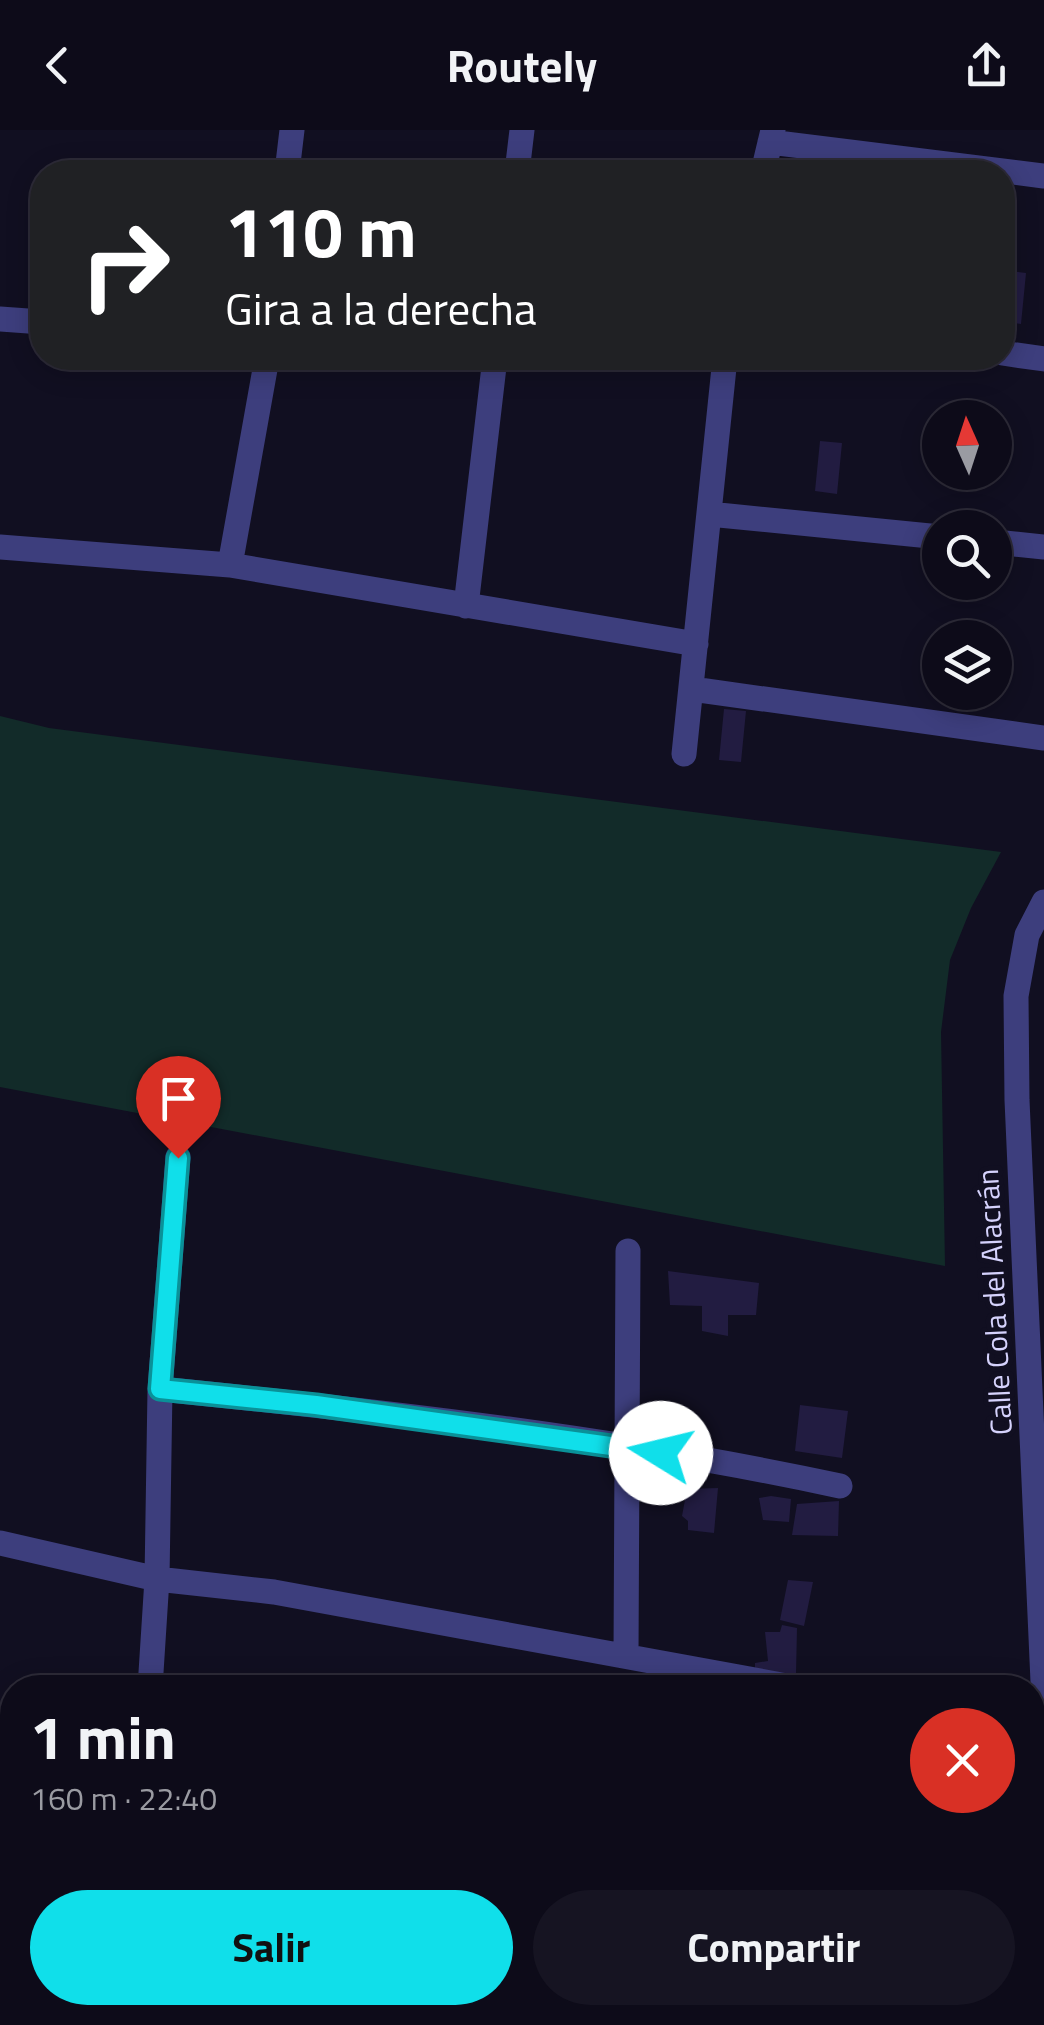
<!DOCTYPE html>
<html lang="es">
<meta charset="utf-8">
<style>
:root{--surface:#0d0b19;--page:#161422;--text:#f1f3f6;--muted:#9a9ba2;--line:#2d2b38;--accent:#10dfea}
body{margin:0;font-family:"Titillium Web",sans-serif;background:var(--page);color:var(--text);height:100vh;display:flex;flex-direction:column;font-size:38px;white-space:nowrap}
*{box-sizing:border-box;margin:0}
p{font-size:32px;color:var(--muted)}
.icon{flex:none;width:55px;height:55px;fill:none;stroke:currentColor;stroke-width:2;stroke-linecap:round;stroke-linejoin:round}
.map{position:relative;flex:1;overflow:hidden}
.drawer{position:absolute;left:0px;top:1545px;width:1045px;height:350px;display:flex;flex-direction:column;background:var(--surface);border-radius:40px 40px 0 0;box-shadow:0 5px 25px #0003,0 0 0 2px var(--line)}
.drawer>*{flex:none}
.hud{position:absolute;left:30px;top:30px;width:985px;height:210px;border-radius:40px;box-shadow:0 5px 25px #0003,0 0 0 2px var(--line);background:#202124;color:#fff;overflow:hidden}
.needle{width:65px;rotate:357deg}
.controls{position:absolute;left:922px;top:270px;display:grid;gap:20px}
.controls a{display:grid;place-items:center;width:90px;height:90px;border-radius:50%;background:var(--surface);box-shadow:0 5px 25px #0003,0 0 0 2px var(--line);font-size:50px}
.pin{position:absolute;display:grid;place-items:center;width:85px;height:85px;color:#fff;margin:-102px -42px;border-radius:50% 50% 50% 0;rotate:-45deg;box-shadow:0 0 10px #0007}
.pin .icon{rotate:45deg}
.me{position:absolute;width:110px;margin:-55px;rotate:279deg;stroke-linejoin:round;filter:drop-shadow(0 0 8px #0008)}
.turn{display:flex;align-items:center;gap:35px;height:210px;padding:0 30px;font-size:45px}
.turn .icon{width:130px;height:130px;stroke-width:2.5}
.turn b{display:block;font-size:70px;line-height:85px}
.round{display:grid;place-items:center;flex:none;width:105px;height:105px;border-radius:52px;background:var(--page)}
.head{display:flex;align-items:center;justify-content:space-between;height:170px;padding:0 30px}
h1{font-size:60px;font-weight:700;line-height:75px}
.button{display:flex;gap:20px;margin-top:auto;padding:20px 30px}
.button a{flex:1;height:115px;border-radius:60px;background:var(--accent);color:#111;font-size:40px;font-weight:700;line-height:115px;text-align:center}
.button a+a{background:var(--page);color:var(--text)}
header{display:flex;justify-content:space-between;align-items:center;height:130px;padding:0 30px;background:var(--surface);font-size:45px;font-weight:700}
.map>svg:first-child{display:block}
.green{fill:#122b29}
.building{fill:#221c41}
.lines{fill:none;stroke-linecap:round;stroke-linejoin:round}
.minor{stroke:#3d3e7d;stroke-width:25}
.route-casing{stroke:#0a9198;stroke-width:25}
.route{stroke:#10dfea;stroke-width:18}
.labels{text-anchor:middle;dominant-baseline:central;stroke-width:10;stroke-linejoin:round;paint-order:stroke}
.street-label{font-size:30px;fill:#d5d2fc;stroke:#110f21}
</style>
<header><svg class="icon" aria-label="back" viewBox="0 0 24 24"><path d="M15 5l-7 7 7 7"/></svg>Routely<svg class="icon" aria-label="share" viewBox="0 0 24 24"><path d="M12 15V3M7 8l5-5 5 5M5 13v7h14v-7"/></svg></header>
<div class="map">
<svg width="1044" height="1895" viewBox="0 0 1044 1895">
<rect width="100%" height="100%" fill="#110f21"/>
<path class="green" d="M0,586L49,598L1001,722L971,778L950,830L941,902L945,1136L0,957Z"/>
<path class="building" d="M1002,49L1011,50L1006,101L1002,100Z
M1004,140L1026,143L1021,194L1002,191Z
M820,311L842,313L837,364L815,361Z
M724,579L746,581L741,632L719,630Z
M668,1141L759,1153L756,1185H728V1206L702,1201V1176L670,1175Z
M800,1275L848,1281L842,1328L795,1321Z
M718,1358L714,1403L688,1400V1391L682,1386L687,1359Z
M771,1366L791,1369L789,1392L763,1390L759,1368Z
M839,1371L838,1406L792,1405L797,1374Z
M788,1450L813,1452L804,1496L780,1490Z
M782,1495L797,1498L796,1544L755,1540V1533L768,1531L765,1502H780Z"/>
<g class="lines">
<path class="minor" d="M770,12L1044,46
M287,42L292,0
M517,42L522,0
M763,42L773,0
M0,189L42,192
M1002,223L1044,229
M709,384L940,407
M995,412L1044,417
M0,417L230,435L696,514
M230,435L267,228
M466,476L495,228
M692,559L1044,608
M684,624L725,228
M1044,772L1027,805L1016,866L1017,970L1044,1574
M160,1259C388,1282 617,1308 840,1356
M0,1413L157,1449L274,1462L798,1558
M626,1526L628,1121
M150,1558L157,1449L160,1259L178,1027
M1032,1660L1044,1609
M0,1680L12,1683
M127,1895L128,1882
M924,1895L930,1882"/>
</g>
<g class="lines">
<g class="route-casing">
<path id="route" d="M178,1028L160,1259L316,1275L661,1323"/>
</g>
<use href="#route" class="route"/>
</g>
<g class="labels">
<g class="street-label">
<text transform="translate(994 1172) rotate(-93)">Calle Cola del Alacrán</text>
</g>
</g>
</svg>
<div class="controls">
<a><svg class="needle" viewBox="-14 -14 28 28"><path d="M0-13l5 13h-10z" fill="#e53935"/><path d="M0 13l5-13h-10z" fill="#9a9ba2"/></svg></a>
<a><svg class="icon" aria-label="search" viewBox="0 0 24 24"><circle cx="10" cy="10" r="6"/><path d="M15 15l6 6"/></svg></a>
<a><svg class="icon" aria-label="layers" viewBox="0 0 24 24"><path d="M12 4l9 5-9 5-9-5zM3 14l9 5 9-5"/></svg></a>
</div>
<div class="pin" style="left:178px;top:1028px;background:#d93025"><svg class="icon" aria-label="arrive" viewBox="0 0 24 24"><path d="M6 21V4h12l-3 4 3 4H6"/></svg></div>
<svg class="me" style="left:661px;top:1323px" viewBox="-20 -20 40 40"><circle r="19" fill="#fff"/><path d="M0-13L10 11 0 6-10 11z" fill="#10dfea"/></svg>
<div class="hud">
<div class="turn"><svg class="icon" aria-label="right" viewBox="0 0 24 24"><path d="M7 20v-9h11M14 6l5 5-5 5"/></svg><div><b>110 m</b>Gira a la derecha</div></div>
</div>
<section class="drawer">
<div class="head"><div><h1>1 min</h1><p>160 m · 22:40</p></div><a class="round" style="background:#d93025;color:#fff"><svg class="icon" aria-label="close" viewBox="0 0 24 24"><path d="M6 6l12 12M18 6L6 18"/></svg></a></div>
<div class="button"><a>Salir</a><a>Compartir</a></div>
</section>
</div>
